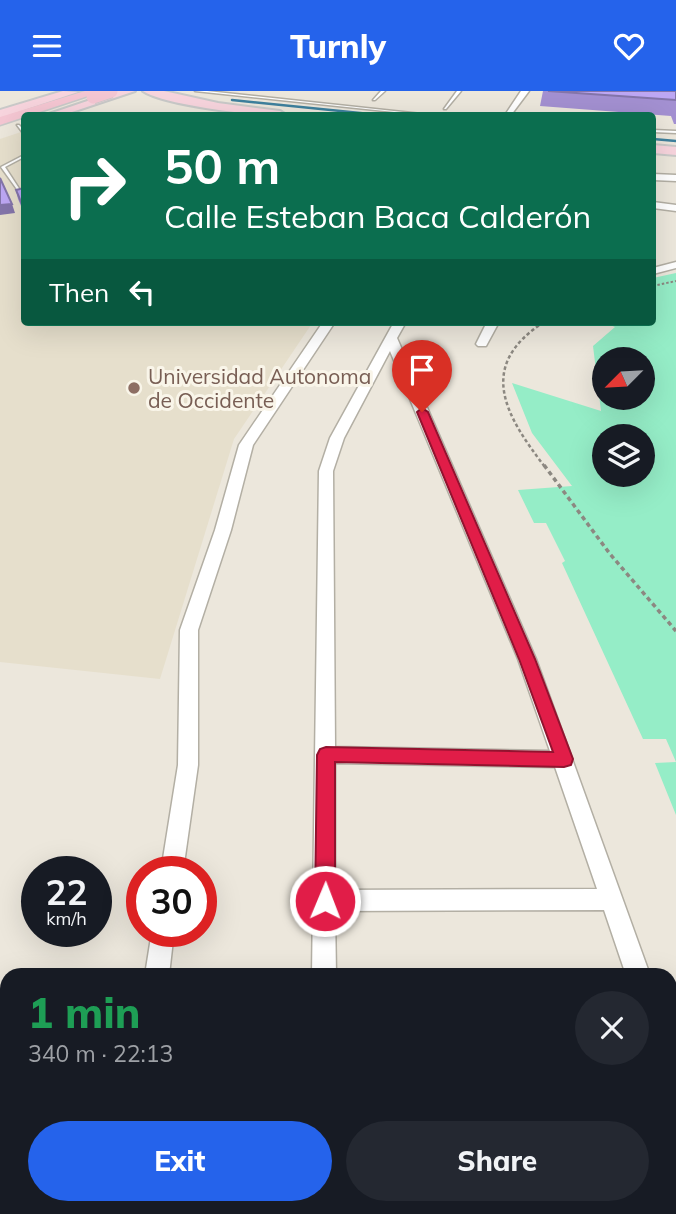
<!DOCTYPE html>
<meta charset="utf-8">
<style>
:root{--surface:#171b24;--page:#242831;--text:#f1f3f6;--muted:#9ea1a6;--accent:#2563eb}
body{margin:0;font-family:Mulish,sans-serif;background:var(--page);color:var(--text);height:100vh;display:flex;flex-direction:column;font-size:26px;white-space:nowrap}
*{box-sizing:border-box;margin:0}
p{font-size:23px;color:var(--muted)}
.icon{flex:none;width:38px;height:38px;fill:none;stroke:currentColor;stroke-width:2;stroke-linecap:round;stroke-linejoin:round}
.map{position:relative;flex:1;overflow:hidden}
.panel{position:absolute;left:0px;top:877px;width:677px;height:247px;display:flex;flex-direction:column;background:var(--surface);border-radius:21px 21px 0 0;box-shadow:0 7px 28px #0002}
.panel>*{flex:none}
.banner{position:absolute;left:21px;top:21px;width:635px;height:214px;border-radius:7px;box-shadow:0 7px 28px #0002;background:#0b6e4f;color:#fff;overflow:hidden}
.needle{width:46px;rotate:246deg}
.tools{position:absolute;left:592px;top:256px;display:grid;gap:14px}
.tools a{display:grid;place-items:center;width:63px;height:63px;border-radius:50%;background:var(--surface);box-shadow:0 7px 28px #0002;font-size:35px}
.speed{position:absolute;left:21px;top:765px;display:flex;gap:14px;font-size:35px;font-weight:700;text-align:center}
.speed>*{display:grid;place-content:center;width:91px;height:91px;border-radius:50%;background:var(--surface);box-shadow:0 7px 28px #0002;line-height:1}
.speed small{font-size:18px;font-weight:400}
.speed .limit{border:10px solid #d22;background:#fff;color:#111}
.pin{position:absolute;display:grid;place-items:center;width:60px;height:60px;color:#fff;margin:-72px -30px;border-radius:50% 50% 50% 0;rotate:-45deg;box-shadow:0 0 7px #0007}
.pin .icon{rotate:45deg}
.me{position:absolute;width:77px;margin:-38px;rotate:1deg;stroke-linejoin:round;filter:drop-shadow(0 0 5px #0008)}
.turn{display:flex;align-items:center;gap:24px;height:147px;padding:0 28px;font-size:32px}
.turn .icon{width:91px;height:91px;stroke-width:2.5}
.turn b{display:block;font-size:49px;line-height:60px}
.then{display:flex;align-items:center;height:66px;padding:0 28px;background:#0003;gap:14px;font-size:26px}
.round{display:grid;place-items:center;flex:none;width:74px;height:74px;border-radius:37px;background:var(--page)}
.overview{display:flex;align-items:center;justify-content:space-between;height:119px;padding:0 28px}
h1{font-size:42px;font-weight:800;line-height:52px;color:#1e9e55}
.action{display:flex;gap:14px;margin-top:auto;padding:14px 28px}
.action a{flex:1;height:80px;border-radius:42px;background:var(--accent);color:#fff;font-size:28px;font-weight:800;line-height:80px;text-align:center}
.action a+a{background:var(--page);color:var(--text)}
header{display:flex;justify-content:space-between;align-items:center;height:91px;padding:0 28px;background:var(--accent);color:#fff;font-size:32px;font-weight:800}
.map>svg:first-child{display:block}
.built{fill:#e6dfcc}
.green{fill:#95edc7;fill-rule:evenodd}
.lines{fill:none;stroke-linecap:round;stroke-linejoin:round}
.stream{stroke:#3e809d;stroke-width:2.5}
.service-casing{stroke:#b3afa4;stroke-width:3}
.minor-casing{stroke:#b3afa4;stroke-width:3}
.primary-casing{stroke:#c9c9c8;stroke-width:4}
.trunk-casing{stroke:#c9c9c8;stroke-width:3}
.path-far2{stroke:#8c8881;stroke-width:2;stroke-dasharray:2.5 2;stroke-linecap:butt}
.path-far1{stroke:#8c8881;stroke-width:2.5;stroke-dasharray:3.5 2.5;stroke-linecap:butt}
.path{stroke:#8c8881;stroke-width:3.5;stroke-dasharray:4.5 3.5;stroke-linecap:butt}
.service{fill:#fff;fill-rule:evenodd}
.minor{fill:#fff;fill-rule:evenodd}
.primary{fill:#f7d4dd;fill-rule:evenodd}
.trunk{fill:#f4c6d2;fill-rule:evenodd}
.trunk-bridge-casing{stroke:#c9c9c8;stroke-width:15;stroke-linecap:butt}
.trunk-bridge{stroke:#f4c6d2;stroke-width:13}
.wall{fill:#a390d1}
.shaded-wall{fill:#8475aa}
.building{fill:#bda7f3;stroke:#8475aa;stroke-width:2}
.route{fill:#e11d48;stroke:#92132f;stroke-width:2}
.education-dot{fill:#8d6e63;stroke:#f9f5e9;stroke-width:2.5}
.labels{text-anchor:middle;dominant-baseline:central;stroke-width:6;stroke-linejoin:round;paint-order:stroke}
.far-education-label{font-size:21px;fill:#785e54;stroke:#f9f5e9;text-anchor:start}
</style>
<header><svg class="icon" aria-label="menu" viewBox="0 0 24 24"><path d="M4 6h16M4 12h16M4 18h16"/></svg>Turnly<svg class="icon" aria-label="heart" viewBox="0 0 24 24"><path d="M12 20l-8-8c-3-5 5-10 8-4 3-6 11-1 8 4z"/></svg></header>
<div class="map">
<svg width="676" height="1123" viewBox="0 0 676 1123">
<rect width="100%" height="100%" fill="#ece7dc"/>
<path class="built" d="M24,40V231H313L234,348L160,588L0,571V48Z"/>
<path class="green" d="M676,182V671L666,648H643L562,472L565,470L546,432H534L518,399L572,395L532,342L512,292L601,320L593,255L615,236L603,231H653V187ZM604,268H642V306H604ZM604,345H642V383H604Z
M676,671V724L655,672Z"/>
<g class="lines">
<path class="stream" d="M232,9L380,24
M653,48L676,50"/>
<g class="service-casing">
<path id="service" d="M195,0H207L431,24H423Z
M381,0H385L375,9H373Z
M457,0H461L446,18H444Z
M17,34H19L24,39V42H23Z
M653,39L676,40V42L653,41Z
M24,64V66L5,76L22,102H24V104H21L1,76Z"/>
</g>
<g class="minor-casing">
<path id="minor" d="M521,0H529L511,24H505Z
M653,83L676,84V90L653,89Z
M653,111L676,114V120L653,117Z
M676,171V177L653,183V177Z
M323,231H335L253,354L231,439L198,539V674L183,780H161L178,674L180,539L215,439L239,354Z
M394,231H406L397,247L536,568L650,884H626L604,819L335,820L336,884H312L319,380L330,347ZM390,260L518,568L550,660L335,656L333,380L344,347ZM335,672L555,676L597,798L335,799Z
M487,231H499L486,255H478L476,253Z
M152,840H174L169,884H145Z
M670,963L676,966V1006L670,1003Z
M107,1116H135L134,1123H106Z
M308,1116H336V1123H308Z"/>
</g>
<g class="primary-casing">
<path id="primary" d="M63,0L78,1L0,27V19Z
M117,0H135L63,24H46Z
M143,0H164L218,12L280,20L286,24C259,26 164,14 143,0Z
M653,54L676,56V64L653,62Z"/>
</g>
<g class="trunk-casing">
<path id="trunk" d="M85,0H103L0,34V26Z"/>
</g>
<path class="path-far2" d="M653,195L676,190"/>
<path class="path-far1" d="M544,231C476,275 505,324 545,376"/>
<path class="path" d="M544,374L610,463L676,540"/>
<use href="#service" class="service"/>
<use href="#minor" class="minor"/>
<use href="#primary" class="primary"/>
<use href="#trunk" class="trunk"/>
<g class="trunk-bridge-casing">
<path id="trunk-bridge" d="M93,6L111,0"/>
</g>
<use href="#trunk-bridge" class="trunk-bridge"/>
</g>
<path class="wall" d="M543,0H676V33H674L671,25L540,15Z
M24,97V122L18,108L16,99Z"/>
<path class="shaded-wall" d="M12,113L15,122L0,124V114Z"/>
<path class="building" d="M548,0H676V10V9Z
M0,87L12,113L0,114Z
M24,97V118L16,99Z"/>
<path class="route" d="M422,317L428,321L535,568L573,668L571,674L564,676L335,671V810L332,817L325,819L318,817L315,810L317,664L320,658L326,656L553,661L519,568L417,321Z"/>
<circle class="education-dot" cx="134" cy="297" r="7"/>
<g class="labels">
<g class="far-education-label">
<text x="148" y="285">Universidad Autonoma<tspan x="148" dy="24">de Occidente</tspan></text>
</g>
</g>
</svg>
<div class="tools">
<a><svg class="needle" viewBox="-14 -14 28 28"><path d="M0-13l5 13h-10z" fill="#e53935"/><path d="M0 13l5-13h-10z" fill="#9ea1a6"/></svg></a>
<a><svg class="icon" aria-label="layers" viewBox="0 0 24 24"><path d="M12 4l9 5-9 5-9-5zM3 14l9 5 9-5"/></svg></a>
</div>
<div class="speed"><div>22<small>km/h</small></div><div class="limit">30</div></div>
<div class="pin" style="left:422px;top:321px;background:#d93025"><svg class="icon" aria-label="arrive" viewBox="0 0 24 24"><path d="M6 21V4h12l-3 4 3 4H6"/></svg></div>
<svg class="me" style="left:325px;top:810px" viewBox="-20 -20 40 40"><circle r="17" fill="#e11d48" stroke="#fff" stroke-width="3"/><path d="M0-11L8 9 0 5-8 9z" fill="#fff"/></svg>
<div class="banner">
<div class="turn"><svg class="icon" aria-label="right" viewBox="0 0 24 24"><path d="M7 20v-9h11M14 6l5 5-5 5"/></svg><div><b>50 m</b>Calle Esteban Baca Calderón</div></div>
<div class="then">Then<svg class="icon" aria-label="left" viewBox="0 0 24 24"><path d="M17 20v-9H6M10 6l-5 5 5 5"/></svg></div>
</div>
<section class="panel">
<div class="overview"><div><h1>1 min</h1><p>340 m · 22:13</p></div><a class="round"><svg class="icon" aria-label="close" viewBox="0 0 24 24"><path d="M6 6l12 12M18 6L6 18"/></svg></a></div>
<div class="action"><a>Exit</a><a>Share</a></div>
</section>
</div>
